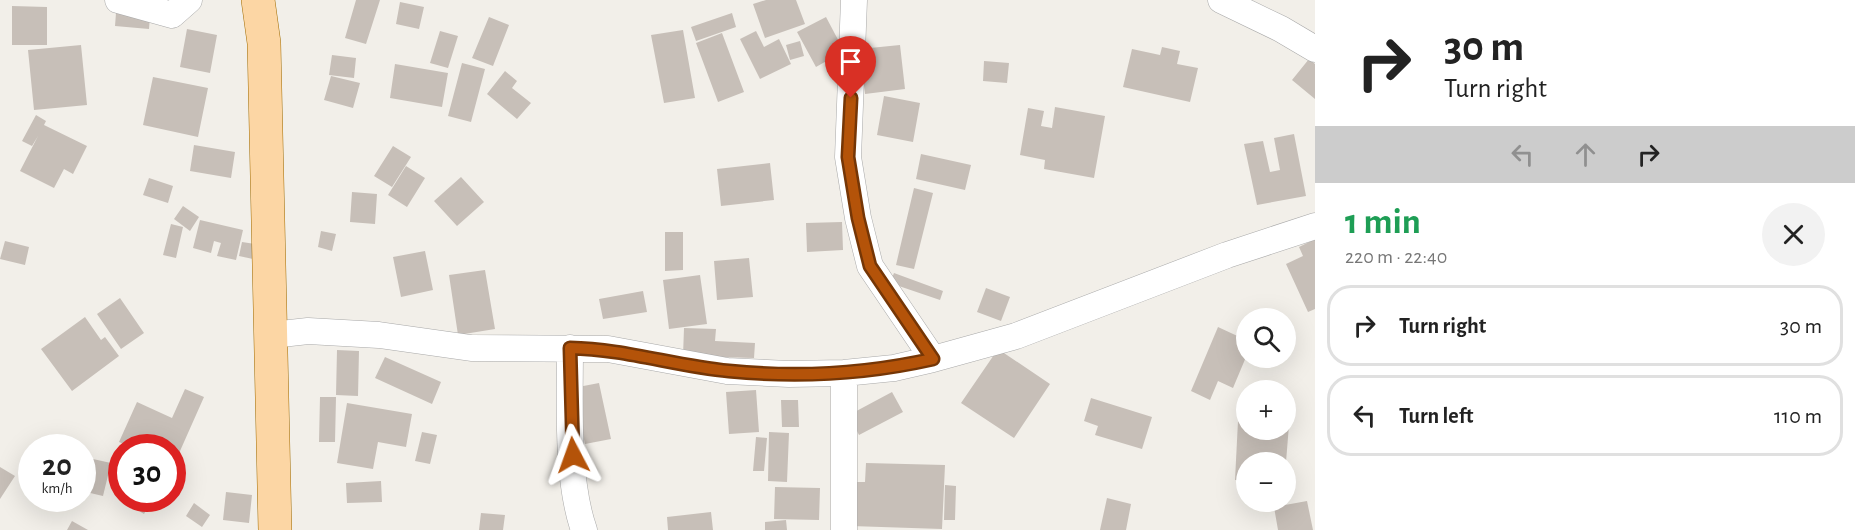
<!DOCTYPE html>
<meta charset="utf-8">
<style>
:root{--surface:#fff;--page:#f2f2f2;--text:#222;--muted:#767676;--line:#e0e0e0}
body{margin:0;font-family:"Alegreya Sans",sans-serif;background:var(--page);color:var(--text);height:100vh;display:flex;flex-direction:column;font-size:22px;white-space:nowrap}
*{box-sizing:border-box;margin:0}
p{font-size:20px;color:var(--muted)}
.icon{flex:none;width:33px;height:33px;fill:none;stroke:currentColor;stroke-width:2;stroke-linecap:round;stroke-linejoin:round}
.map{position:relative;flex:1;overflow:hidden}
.details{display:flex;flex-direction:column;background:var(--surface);width:540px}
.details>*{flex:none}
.hud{background:#fff;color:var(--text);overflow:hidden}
.buttons{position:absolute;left:1236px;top:308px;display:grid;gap:12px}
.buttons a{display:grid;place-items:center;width:60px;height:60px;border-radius:50%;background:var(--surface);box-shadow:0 6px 24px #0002;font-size:30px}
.speed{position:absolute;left:18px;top:434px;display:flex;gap:12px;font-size:30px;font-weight:700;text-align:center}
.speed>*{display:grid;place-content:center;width:78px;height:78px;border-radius:50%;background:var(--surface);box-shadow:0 6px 24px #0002;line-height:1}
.speed small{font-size:15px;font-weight:400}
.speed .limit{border:9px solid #d22;background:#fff;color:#111}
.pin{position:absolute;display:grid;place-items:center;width:51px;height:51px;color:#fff;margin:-62px -26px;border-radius:50% 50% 50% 0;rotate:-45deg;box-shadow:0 0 6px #0007}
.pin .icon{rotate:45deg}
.me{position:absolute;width:66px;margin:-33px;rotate:356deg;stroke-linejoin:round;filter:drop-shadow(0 0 4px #0008)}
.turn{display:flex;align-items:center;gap:21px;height:126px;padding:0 30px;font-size:27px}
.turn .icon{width:78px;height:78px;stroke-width:2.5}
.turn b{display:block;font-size:42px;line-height:51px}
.lanes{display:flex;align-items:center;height:57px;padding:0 30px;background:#0003;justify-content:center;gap:30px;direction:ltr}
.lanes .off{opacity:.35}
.round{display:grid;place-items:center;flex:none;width:63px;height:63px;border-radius:32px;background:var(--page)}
.headline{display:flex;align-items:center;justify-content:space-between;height:102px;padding:0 30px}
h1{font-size:36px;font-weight:700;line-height:45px;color:#1e9e55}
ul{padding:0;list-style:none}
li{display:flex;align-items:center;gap:18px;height:81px;margin:0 12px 9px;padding:0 18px;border:3px solid var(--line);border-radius:24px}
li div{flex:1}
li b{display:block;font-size:22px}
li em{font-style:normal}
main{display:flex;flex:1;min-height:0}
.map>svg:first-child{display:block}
.building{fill:#c7bfb8}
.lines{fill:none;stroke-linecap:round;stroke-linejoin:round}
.minor-casing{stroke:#a9a9a9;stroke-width:27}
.primary-casing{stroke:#a06b00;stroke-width:34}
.minor{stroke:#fff;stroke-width:26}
.primary{stroke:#fcd6a4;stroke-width:33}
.route-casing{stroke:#753606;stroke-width:15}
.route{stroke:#b45309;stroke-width:10}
</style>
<main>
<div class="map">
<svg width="1315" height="530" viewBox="0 0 1315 530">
<rect width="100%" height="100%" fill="#f2efe9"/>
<path class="building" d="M356,0H380L366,44L345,38Z
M766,0H796L805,24L765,38L753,4Z
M400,2L424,7L419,29L396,24Z
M12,6L47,7V45H12Z
M116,13L150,16L149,29L115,26Z
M732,13L736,27L696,41L691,27Z
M489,17L509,25L493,66L472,58Z
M826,17L844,51L816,67L797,32Z
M187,29L217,35L210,73L180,67Z
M683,30L695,98L664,103L651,35Z
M440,31L458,36L448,68L430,63Z
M756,31L764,47L779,39L791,64L760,79L740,39Z
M722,33L744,92L718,102L696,43Z
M800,41L804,56L790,60L786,45Z
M81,45L87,105L34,110L28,50Z
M900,45L905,89L865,94L860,49Z
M1162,47L1180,51L1177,64L1198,68L1190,102L1123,87L1132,49L1160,55Z
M332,55L356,58L354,78L329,75Z
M1309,59L1315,64V99L1292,80Z
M984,61L1009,63L1007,83L983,81Z
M462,63L485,69L471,122L448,116Z
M395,64L448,73L442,107L390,98Z
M505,71L517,81L512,88L531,103L517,119L487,94Z
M331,76L360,83L353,108L324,100Z
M153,77L208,88L198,137L143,125Z
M884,96L920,103L913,142L877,135Z
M1055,107L1105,116L1094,178L1044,169L1045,160L1020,155L1028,108L1044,111L1041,126L1052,128Z
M36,115L46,121L44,125L87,146L73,174L64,169L54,188L20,171L38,136L32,146L22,141Z
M1294,134L1306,196L1257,205L1244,144L1263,141L1270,172L1280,170L1274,138Z
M194,145L235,152L231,178L190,171Z
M393,146L411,157L392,187L374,176Z
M921,154L971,165L965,190L916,179Z
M770,163L774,200L721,206L717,169Z
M406,166L425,178L407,207L388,195Z
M461,177L484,202L457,226L434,201Z
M149,178L173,186L168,203L143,195Z
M914,188L933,193L914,269L896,265Z
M352,192L377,194L375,224L350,222Z
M183,206L199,217L190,231L174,219Z
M200,220L243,230L236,260L217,256L221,243L214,241L211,253L193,248Z
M842,222L843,250L807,252L806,223Z
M171,224L183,227L176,258L163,255Z
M321,231L336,234L332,251L318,247Z
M665,232H683V270L665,271Z
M1315,239V309L1308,312L1286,264L1303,256L1299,247Z
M5,241L29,247L25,265L0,259Z
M242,242L255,244L253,259L239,256Z
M425,251L433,290L401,297L393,257Z
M749,258L753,297L717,300L714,261Z
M485,270L495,329L458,335L449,275Z
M894,273L943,291L940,300L890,283Z
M700,275L707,324L669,329L663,280Z
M986,288L1010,297L1001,321L977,312Z
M643,291L647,312L603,319L599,299Z
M120,298L144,333L121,349L97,314Z
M85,317L101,340L105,337L119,356L72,391L41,349Z
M1218,327L1246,340V357L1233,388L1218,381L1210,400L1191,391Z
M684,328L716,329L715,341L755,343L754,358L683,356Z
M998,349L1050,384L1014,438L961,403Z
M337,350L359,351L358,396L336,395Z
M385,357L441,382L432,404L375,378Z
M599,383L611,439L585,444L573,388Z
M185,389L204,397L172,469V447H131L119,442L137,402L172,418Z
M756,390L759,432L729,434L726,392Z
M892,392L903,412L859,435L849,415Z
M320,397H336L335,442H319Z
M1091,398L1152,417L1142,449L1095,435L1098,426L1084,421Z
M781,400H798L799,427H782Z
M347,403L412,414L406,447L378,442L373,469L337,463Z
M1238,421L1246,422V429H1286V425H1289L1286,462H1246V481L1235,480Z
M422,432L437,435L430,464L415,461Z
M769,432L789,433L787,482L768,481Z
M756,437L767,438L764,471H753Z
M93,459L111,463L103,496L86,492Z
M866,463L945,465L942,529L851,526L853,482H865Z
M0,467L15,476L0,499Z
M381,481L382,502L347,503L346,483Z
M945,485L956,486L955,520H944Z
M775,487L820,488L819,520L774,519Z
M226,492L252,495L249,523L223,520Z
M123,498H153L144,514L121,500Z
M1107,498L1131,504L1126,530H1100Z
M1307,501L1313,530H1278L1274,507Z
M194,503L210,515L202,527L186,516Z
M711,512L713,530H668L667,517Z
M481,513L505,515L503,530H479Z
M786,520L787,530H765V522Z
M72,521L88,530H67Z"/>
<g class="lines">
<g class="minor-casing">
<path id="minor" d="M118,0L172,15L189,0
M854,0L848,157L858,218L870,266L933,359
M1221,0L1281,29L1315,49
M272,335L308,331L379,335L471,348L608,349L727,371L789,374L844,373L894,368L933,359L1016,336L1227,255L1315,226
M570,348C570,402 566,479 584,530
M844,530V373"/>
</g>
<g class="primary-casing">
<path id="primary" d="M258,0L264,43L275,530"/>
</g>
<use href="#minor" class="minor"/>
<use href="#primary" class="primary"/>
</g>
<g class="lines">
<g class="route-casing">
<path id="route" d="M573,455L570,348C625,349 675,366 729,371C798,378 866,374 933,359L870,266L858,218L848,157L851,98"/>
</g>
<use href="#route" class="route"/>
</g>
</svg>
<div class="buttons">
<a><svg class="icon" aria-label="search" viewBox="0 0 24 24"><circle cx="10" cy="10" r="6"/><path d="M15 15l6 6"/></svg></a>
<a>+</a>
<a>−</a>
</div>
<div class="speed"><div>20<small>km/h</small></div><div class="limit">30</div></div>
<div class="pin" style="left:851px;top:98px;background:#d93025"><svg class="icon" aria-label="arrive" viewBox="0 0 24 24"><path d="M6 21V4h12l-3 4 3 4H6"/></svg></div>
<svg class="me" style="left:573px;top:455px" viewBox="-20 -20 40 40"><path d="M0-17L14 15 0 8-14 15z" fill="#b45309" stroke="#fff" stroke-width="4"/></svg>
</div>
<section class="details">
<div class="hud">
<div class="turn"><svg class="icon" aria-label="right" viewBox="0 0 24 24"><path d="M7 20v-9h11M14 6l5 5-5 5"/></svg><div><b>30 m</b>Turn right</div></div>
<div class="lanes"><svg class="icon off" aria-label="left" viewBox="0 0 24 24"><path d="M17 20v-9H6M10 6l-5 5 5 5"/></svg><svg class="icon off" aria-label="ahead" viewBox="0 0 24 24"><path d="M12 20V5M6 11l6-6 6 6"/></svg><svg class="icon" aria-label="right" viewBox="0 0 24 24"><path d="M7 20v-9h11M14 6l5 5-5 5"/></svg></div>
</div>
<div class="headline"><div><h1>1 min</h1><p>220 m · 22:40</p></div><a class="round"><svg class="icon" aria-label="close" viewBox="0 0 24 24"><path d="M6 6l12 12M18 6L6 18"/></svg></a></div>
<ul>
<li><svg class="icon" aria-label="right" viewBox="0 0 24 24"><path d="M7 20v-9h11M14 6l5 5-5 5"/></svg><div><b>Turn right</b></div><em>30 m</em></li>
<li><svg class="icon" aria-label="left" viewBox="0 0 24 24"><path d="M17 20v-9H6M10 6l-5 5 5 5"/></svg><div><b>Turn left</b></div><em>110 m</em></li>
</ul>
</section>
</main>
